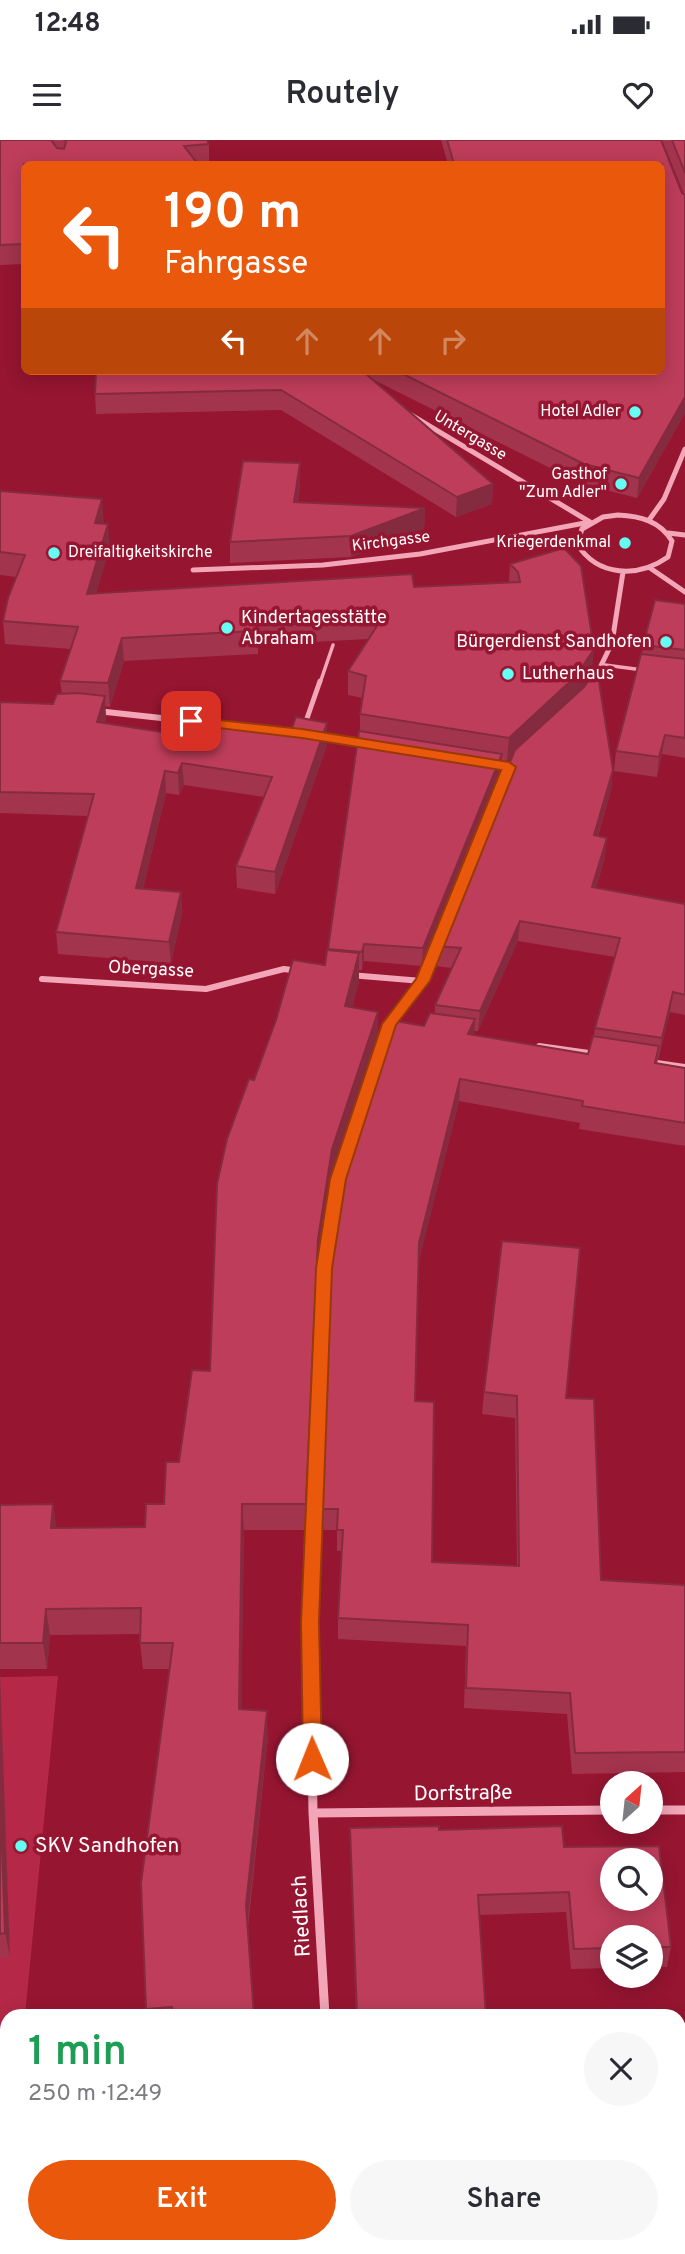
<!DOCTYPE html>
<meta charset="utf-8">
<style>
:root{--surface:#fff;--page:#f7f7f7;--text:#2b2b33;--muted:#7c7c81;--accent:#ea580c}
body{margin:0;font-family:Overpass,sans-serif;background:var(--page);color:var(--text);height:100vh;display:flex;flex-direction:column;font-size:26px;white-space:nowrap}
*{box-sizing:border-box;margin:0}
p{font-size:23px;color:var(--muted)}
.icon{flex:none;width:38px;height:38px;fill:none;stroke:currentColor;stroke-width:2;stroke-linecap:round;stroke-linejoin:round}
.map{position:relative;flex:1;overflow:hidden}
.panel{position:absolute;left:0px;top:1869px;width:686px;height:245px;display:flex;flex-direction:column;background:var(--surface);border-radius:21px 21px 0 0;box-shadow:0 4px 18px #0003}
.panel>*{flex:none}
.hud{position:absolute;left:21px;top:21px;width:644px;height:214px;border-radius:10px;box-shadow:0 4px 18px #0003;background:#ea580c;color:#fff;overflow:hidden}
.needle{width:46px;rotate:27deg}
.tools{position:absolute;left:600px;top:1631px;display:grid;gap:14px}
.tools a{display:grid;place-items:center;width:63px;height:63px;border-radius:50%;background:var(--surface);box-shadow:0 4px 18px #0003;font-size:35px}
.pin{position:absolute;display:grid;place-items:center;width:60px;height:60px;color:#fff;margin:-30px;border-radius:14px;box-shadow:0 4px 10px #0006}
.me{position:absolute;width:77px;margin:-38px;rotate:359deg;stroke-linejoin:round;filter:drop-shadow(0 0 5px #0008)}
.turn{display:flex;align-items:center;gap:24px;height:147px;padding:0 28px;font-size:32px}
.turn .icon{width:91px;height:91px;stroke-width:2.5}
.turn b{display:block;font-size:49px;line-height:60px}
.lanes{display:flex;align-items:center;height:66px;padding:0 28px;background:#0003;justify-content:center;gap:35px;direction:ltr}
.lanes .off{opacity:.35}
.round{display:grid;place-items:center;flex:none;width:74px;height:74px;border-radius:37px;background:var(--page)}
.headline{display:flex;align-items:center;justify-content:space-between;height:119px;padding:0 28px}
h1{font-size:42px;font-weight:600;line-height:52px;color:#1e9e55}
.button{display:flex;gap:14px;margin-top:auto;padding:14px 28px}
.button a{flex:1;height:80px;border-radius:42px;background:var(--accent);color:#fff;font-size:28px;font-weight:600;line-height:80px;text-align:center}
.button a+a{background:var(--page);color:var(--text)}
.status{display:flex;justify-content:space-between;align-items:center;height:49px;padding:0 35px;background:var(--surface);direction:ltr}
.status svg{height:19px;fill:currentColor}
header{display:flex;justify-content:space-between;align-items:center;height:91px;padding:0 28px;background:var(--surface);font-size:32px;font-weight:600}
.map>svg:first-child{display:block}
.green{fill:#b52848}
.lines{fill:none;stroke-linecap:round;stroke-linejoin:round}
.service-far1{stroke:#f2a6b7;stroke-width:3.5}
.service{stroke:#f2a6b7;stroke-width:5}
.minor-far2{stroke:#f2a6b7;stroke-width:5}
.minor-far1{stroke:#f2a6b7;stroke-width:6}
.minor{stroke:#f2a6b7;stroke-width:9}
.wall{fill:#a3344d;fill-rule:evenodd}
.shaded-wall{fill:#852b3f}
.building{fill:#be3d5a;stroke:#852b3f;stroke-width:2;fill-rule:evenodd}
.route{fill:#ea580c;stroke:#983908;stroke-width:2}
.poi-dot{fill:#66fff4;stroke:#961531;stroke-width:2.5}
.labels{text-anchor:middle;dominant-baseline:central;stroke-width:7;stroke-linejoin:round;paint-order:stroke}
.far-poi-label{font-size:16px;fill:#fff;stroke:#961531;text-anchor:end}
.far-street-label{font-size:16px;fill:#fff;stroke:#961531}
.poi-label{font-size:18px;fill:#fff;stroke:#961531;text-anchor:start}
.street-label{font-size:18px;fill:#fff;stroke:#961531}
.near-street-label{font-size:21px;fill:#fff;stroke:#961531}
.near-poi-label{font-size:21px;fill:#fff;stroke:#961531;text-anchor:start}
</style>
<div class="status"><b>12:48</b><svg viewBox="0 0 49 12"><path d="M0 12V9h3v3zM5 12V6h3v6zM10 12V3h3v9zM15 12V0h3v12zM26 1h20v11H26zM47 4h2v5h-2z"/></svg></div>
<header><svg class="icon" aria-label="menu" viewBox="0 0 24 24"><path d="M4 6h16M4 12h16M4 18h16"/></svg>Routely<svg class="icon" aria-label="heart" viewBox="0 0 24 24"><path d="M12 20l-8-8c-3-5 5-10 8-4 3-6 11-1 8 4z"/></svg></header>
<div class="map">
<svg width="685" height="2114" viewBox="0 0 685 2114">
<rect width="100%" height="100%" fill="#961531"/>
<path class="green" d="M58,1536L25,1876H7V1900L0,1901V1537Z"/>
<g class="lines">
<path class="service-far1" d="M605,525L643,530
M320,543L333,505"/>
<path class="service" d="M305,584L320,541"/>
<path class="minor-far2" d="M411,275L590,382
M618,375C640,376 660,381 672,401L668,417C638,438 598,437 577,404L582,389L603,377Z
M649,380L664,359L685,309
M668,393L685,395
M650,428L685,452
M193,430L323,425L420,414L590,382
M593,542L612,503L623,432"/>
<path class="minor-far1" d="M97,571L207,583
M271,590L298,593
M320,597L367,604
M350,835L422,841
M42,839L206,849L284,829L299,831
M388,887L422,841L438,802
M539,906L596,914
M650,922L685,927
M320,1234C323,1163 321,1087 345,1019"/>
<path class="minor" d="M320,1232L310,1482L313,1673L325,1876
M651,1670H685
M313,1673L612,1670
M338,2107L339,2114"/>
</g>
<path class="wall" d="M0,0H207L209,4V23L198,24H24V124L0,125Z
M441,0H661L682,53L684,54L662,0H685V273L637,358L582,344L372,239L493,344L492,364L456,377L281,270L96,274L95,254L96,231H662V24H448Z
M300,323V344L298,362L425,368L424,389L351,417L230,423V402Z
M0,351L104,382L103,384L110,407L96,453L414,447L509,442L510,424L564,408L592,533L579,551L613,630L611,650L598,696L605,717L596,748L685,764V875L670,872L657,924L685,928V1006L579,989L580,983L459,961L418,1124L415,1261L432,1422L517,1426L515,1278L482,1274L484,1252L566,1258L601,1440L685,1445V1632L572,1634L567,1574L464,1568L466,1506L338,1499V1478L342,1411H337V1390H321L320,1369L424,886L435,873V865L452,828L434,826L435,806L513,616L507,621L502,620L501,631L422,826L364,821L362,830H359V841L352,868L378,872V901L333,1037L318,1127L307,1390H244L241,1569L268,1596L248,1787L254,1876H147L146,1869L170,1529H143L140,1503V1494L50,1495L47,1529H0V1365L53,1364L56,1388L145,1387L164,1364L210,1231L254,940L325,825L328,810L360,591V574L363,558L348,555V531L368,499L258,505V514L124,521L110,567L105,566L106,578L105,583L193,597L290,593L327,583V605L275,754L237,748L236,726L264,657L184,645L179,655L166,653L143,749L181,752L182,774L171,823L58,814L56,792L88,676L0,673V562L53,564L62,554L60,541L71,509L5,504L3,481L16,437L0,435ZM518,801L615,817L595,888L594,896L588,914L474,895V891H478Z
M685,464V618L662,614L657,637L614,631L616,611L642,514L643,505Z
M0,1531L10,1817L0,1818Z
M350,1688L439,1690L564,1707L671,1807L667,1827H651V1797H612V1828L571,1829L566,1772L479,1775L486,1876H356Z"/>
<path class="shaded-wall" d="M685,257V273L637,358L639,338Z
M300,323V344L295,383L294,362Z
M493,344L492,364L456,377L457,357Z
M102,359L104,382L97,406L95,383Z
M425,368L424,389L351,417V396Z
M108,384L110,407L89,477L87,454Z
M122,498L124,521L110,567L108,543Z
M594,509L592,533L574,559L507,621L509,598Z
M105,556L106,578L99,604L97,582Z
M327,583V605L275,754V732Z
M665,595L662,614L657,637L659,617Z
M502,614L501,631L422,826L423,808Z
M182,623L184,645L179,655L178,633Z
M613,630L611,650L592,715L594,695Z
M165,631L166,653L138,770L136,748Z
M607,698L605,717L590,767L592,747Z
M181,752L182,774L171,823L169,802Z
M520,781L518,801L478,891L480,871Z
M364,804V821L362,830V812Z
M359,813V841L345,895V866Z
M673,852L670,872L659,917L662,898Z
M378,872V901L333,1037L318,1127L307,1390L306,1364L318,1099L332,1009Z
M475,879L474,902L468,894Z
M460,939L459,961L418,1125L419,1103Z
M53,1364L57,1391L51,1388Z
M242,1364L244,1390L241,1594L239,1569Z
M46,1469L50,1495L47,1529L43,1503Z
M0,1531L10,1817L5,1793L0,1655Z
M267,1571L268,1596L247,1788L246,1765Z"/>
<path class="building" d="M0,0H51L57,8L64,9L66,2L64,0H207L209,4L184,6L198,24H24V104L0,105Z
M447,0H661L682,53L685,55V257L639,338L584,324L397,231H662V24H454Z
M672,0H685V33Z
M96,231H361L366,234L493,344L457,357L281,250L95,254Z
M243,321L300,323L294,362L425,368L351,396L230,402Z
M0,351L102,359L95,383L108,384L87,454L412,434L414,447L520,442L518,432L510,424L564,408L581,426L594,509L576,536L509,598L360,574L366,536L348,531L384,475L256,482L257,491L122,498L108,543L60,541L78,487L3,481L8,458L25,415L0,412Z
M655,460L685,464V510L643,505Z
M641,514L685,519V598L665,595L659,617L616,611Z
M597,529L613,630L594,695L607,698L592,747L685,764V855L673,852L662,898L595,888L620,798L520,781L480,871L435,865L461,808L435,806L515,610L584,547Z
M78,553L105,556L97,582L193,597L201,579L290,593L296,577L327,583L275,732L236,726L272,637L182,623L178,633L165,631L136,748L181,752L169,802L56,792L94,654L0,652V562L53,564L57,554Z
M359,591L502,614L423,808L364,804L362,812L328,809Z
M327,810L359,813L345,866L378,872L332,1009L318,1099L306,1364H242L239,1569L267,1571L246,1765L254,1876H173L172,1867L146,1869L141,1743L173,1503H140L141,1468L46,1469L43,1503H0V1365L53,1364L51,1388L145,1387L146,1364H164L166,1322H179L192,1230L210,1231L217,1044L227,999L249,939L254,940L276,880L293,820L325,825Z
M430,873L475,879L468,894L588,914L593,896L659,906L655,923L685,928V983L582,966L583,961L460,939L419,1103L415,1261L434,1262L432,1422L519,1426L517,1256L484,1252L502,1101L580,1108L566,1258L594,1259L601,1440L685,1445V1612L575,1613L570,1553L466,1548L468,1485L338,1478L343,1390H337L338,1369H320L330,1106L344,1018L389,880L424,886Z
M0,1655L5,1793L0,1794Z
M439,1686V1690L562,1686L564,1707L659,1706L671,1807H651V1797H612V1808L574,1809L569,1752L478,1755L486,1876H357L350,1688ZM612,1720H651V1759H612Z
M170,2107H272V2114H170Z
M437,2107H519L520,2114H415V2109Z"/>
<path class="route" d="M191,577L302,589L509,622L516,627L430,841L396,885L346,1039L332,1128L331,1155L319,1482L322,1619L319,1625L312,1627L306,1625L303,1619L301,1482L315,1155L316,1128L330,1039L382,884L416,839L501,630L302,598L186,584L184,581Z"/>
<g class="poi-dot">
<circle cx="635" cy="272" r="7"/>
<circle cx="621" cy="344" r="7"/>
<circle cx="625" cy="403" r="7"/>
<circle cx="54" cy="413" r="7"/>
<circle cx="227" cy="488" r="7"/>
<circle cx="666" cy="502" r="7"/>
<circle cx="508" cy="534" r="7"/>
<circle cx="21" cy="1706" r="7"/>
</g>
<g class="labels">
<g class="far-poi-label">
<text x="621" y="272">Hotel Adler</text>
<text x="607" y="335">Gasthof<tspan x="607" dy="18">"Zum Adler"</tspan></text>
<text x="611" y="403">Kriegerdenkmal</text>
<text x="68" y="413" text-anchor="start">Dreifaltigkeitskirche</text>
</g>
<g class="far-street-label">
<text transform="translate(470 296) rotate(31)">Untergasse</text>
<text transform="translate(391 402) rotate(-7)">Kirchgasse</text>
</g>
<g class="poi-label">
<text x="241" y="478">Kindertagesstätte<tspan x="241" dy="21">Abraham</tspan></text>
<text x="652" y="502" text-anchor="end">Bürgerdienst Sandhofen</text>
<text x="522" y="534">Lutherhaus</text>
</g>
<g class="street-label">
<text transform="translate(151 830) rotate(3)">Obergasse</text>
</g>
<g class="near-street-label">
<text transform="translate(463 1654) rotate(-1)">Dorfstraße</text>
<text transform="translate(302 1776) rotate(-93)">Riedlach</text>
</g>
<g class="near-poi-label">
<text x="35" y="1706">SKV Sandhofen</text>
</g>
</g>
</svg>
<div class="tools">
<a><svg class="needle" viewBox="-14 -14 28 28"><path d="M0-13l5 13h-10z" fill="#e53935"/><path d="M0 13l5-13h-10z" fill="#7c7c81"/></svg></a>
<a><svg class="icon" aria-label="search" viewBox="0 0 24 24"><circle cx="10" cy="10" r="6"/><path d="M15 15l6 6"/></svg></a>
<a><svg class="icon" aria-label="layers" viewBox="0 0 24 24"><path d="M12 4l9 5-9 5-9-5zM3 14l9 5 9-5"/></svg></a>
</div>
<div class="pin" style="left:191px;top:581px;background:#d93025"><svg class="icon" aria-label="arrive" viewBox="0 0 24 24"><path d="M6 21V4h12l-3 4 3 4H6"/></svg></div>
<svg class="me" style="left:312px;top:1619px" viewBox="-20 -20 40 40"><circle r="19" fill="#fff"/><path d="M0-13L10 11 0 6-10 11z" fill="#ea580c"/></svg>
<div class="hud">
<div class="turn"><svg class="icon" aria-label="left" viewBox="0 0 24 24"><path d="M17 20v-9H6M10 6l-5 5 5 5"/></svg><div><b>190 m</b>Fahrgasse</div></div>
<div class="lanes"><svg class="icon" aria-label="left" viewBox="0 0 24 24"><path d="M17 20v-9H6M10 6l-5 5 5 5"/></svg><svg class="icon off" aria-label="ahead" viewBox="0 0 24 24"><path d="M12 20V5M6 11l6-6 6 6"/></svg><svg class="icon off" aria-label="ahead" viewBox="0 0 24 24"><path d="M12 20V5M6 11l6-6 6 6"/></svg><svg class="icon off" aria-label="right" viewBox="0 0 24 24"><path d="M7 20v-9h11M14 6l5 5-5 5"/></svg></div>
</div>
<section class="panel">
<div class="headline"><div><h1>1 min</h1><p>250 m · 12:49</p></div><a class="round"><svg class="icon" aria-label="close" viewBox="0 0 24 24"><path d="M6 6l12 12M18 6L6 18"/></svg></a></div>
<div class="button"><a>Exit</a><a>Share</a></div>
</section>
</div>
